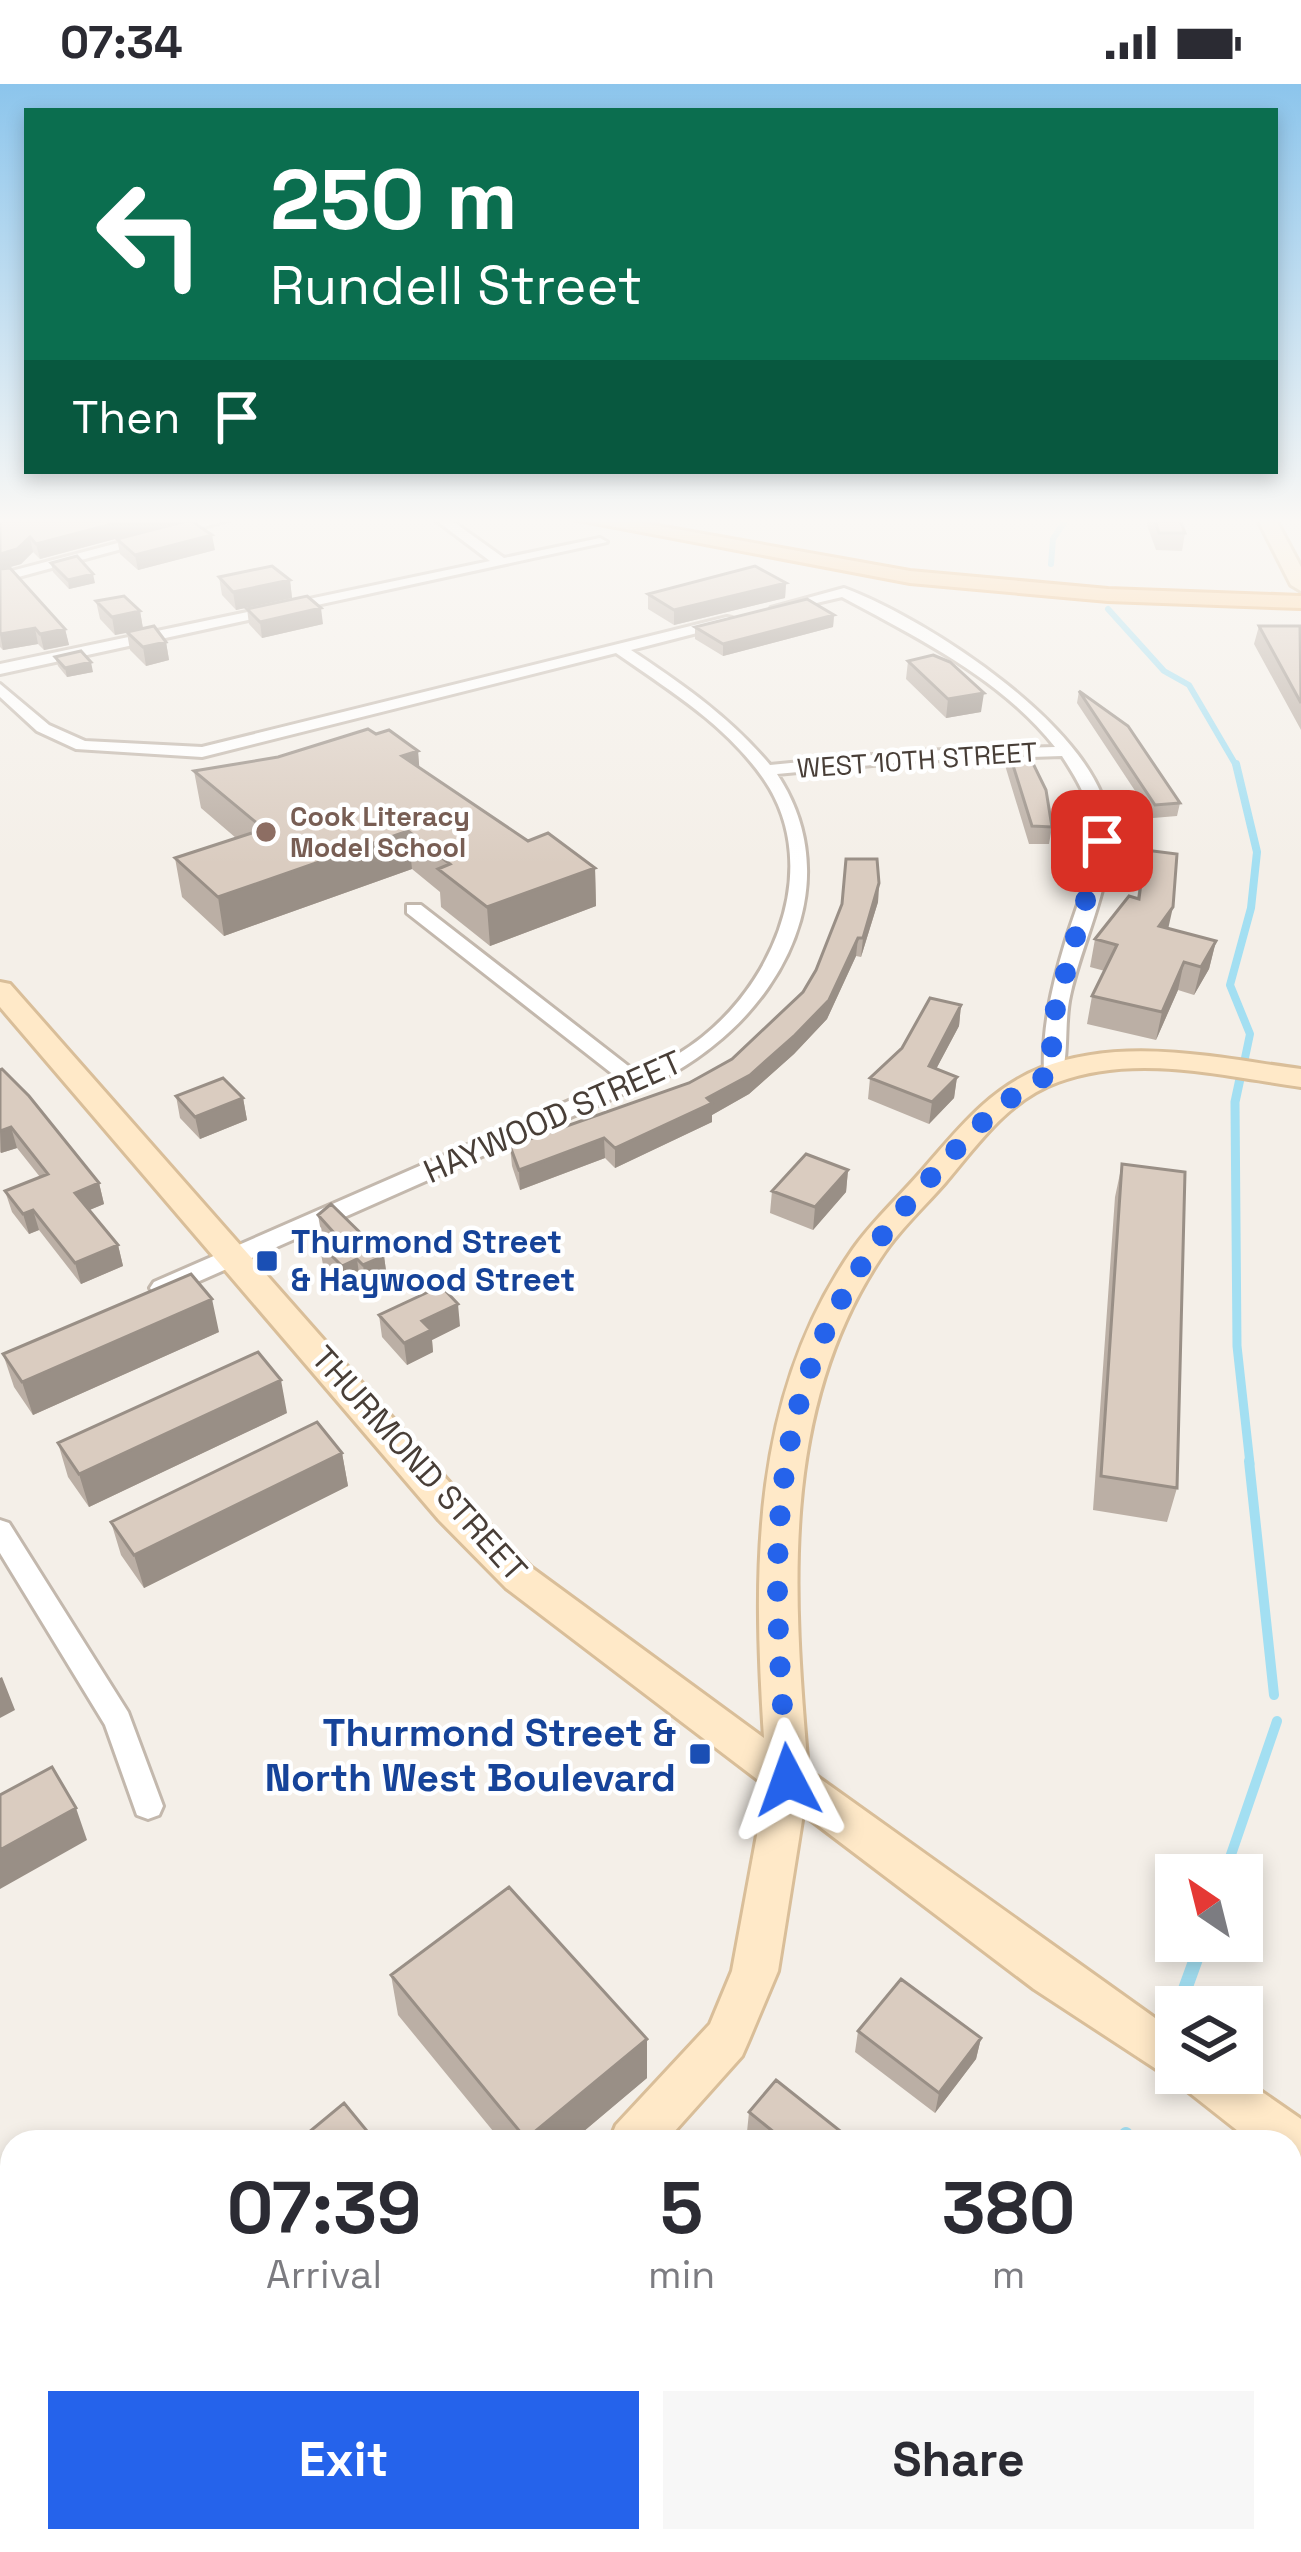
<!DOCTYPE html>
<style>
:root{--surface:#fff;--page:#f7f7f7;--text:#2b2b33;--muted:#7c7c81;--accent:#2563eb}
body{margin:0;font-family:"Space Grotesk",sans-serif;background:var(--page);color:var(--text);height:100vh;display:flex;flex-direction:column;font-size:45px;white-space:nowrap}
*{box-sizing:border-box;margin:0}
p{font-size:39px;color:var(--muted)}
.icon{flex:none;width:66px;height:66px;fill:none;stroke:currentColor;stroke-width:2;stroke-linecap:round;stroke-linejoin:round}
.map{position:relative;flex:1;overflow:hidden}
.side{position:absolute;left:0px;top:2046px;width:1302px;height:423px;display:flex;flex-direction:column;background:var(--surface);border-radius:36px 36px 0 0;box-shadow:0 6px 18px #0003}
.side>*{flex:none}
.banner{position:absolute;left:24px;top:24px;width:1254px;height:366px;border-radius:0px;box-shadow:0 6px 18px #0003;background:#0b6e4f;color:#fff;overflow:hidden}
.needle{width:78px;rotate:325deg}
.controls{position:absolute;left:1155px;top:1770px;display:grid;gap:24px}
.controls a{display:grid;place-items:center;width:108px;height:108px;border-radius:0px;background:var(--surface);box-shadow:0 6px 18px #0003;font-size:60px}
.pin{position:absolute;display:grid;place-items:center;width:102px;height:102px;color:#fff;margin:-51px;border-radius:24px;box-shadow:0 6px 18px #0006}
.me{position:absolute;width:132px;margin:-66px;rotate:356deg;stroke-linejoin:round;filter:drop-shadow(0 0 9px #0008)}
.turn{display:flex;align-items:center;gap:42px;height:252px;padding:0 48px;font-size:54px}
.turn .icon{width:156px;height:156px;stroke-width:2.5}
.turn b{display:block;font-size:84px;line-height:102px}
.then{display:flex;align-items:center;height:114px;padding:0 48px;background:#0003;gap:24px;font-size:45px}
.eta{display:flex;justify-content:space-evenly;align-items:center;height:204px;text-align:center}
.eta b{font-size:72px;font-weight:700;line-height:84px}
.cta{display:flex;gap:24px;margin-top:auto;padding:24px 48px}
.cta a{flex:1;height:138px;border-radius:0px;background:var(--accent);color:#fff;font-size:48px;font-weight:700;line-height:138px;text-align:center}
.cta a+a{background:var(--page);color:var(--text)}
.status{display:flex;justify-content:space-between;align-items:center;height:84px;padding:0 60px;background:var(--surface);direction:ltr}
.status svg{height:33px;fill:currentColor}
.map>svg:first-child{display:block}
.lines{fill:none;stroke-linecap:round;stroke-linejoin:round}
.stream-far4{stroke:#a3dff2;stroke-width:6}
.stream-far3{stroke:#a3dff2;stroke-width:8}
.stream-far2{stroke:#a3dff2;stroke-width:9}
.stream-far1{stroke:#a3dff2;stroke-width:10}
.stream{stroke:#a3dff2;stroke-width:14}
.street-casing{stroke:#c3b8ad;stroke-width:6}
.secondary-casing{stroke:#d9be99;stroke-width:6}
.primary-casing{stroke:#e7ab64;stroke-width:6}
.street{fill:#fff;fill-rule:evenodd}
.secondary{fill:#ffe9c8;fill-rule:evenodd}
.primary{fill:#ffd197;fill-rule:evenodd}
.wall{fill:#bbafa5}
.shaded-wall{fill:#998f86}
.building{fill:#daccc0;stroke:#998f86;stroke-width:3}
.route{stroke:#2563eb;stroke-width:21;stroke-dasharray:0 37.8}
.education-dot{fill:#8d6e63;stroke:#fff;stroke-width:4.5}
.transit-dot{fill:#1a4fb4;stroke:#fff;stroke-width:4.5}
.labels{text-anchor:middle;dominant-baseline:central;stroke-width:9;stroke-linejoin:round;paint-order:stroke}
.far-street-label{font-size:27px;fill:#483e37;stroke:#fff}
.far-education-label{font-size:27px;font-weight:bold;fill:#785e54;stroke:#fff;text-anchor:start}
.street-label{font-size:33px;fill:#483e37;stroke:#fff}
.transit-label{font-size:33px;font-weight:bold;fill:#164399;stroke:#fff;text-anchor:start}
.near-transit-label{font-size:39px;font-weight:bold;fill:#164399;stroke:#fff;text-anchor:end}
</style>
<div class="status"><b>07:34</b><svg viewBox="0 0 49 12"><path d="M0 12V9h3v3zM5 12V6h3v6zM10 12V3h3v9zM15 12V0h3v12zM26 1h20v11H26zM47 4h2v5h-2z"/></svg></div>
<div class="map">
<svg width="1301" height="2468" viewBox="0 0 1301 2468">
<rect width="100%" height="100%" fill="#f4efe8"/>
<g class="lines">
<path class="stream-far4" d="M1051,480L1053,455L1067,434
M1108,525L1164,587L1189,601L1237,683"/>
<path class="stream-far3" d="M1236,680L1257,768L1251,824L1230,901L1250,950L1241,993"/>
<path class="stream-far2" d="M1241,990L1235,1018L1237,1262L1250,1380"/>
<path class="stream-far1" d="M1249,1377L1274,1611
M1224,1791L1277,1637
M1200,1864L1202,1857"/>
<path class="stream" d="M1180,1919L1201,1861
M1124,2058L1126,2050
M1176,2457L1178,2468"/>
<g class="street-casing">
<path id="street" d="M213,434H236L0,498V490Z
M433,434H448L504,474L600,454L607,458L0,590V580L490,477Z
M844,504C926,534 1103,648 1109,741C1114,800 1082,856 1070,912C1064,938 1069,970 1061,993L1054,995L1044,989C1042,944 1052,902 1065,859C1077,821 1095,781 1092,740C1090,716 1075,692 1062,672L915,677L777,690C840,785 797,895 714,961C696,976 655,1003 634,1005L170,1210H154L150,1204L154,1198L619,995L407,829V821H421L636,988C650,982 666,977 678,970C768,916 828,787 763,694C725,640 669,606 616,569L202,673L76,665L37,647L0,613V600L49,641L85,657L202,663L727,533L732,534V540L631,566C682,600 730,633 770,681L915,667L1055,663C1002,595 916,553 842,513L778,528L771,524Z
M0,1436L9,1439L128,1628L163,1722L159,1731L148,1735L137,1731L105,1641L0,1469Z
M746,2457H791L795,2468H750Z"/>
</g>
<g class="secondary-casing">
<path id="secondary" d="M1257,434H1275L1301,483V507L1291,501Z
M0,898L10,900L465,1416L532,1484L764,1654C753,1483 751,1312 853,1165C872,1138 898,1114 919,1090C956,1048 988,1005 1041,984C1125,952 1216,974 1301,985V1003C1222,992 1136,969 1058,998C1008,1016 978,1060 945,1099C924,1123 897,1148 880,1175C779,1328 793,1511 808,1686L1176,1949V1989H1235L1301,2035V2088L1290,2084V2058H1252L1176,1998L1034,1905L803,1730L778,1887L749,1956L742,1972L665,2058H609L616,2041L710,1940L732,1887L766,1702L506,1504L439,1436L0,923Z
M176,2457H237L232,2468H171Z"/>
</g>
<g class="primary-casing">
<path id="primary" d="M568,434H614L910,487L1108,505L1301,512V524L1108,517L910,499Z"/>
</g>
<use href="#street" class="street"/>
<use href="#secondary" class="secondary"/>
<use href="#primary" class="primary"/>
</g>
<path class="wall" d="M0,434H174L175,439L40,475L33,468L21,480L6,484L65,545L69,561L44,566L38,560L3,566L0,563Z
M1148,434H1179L1185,449L1182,467L1156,466L1147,441Z
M117,455L215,466L138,486L120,470Z
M51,479L95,499L69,505L53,488Z
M219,493L290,496L292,514L236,526L222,511Z
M786,499L785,514L674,541L648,525V510Z
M96,517L140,527L143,544L166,558L169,576L146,582L130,566L127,549L115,551L100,535Z
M247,525L323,540L262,554L249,540Z
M834,531L833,543L723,572L695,555V543Z
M1259,542L1301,543V646L1254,560Z
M55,573L93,588L67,593L58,582Z
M908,577L981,628L946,634L906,595Z
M1079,607L1180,719L1177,732L1153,734L1077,619Z
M376,650L418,667L419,684L528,757L595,784L596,822L490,862L441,823L440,808L412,785L224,852L182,813L175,774L236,754L201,724L194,687L278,673Z
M1007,662L1052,743L1049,760H1029L1004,678Z
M1145,766L1168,845L1216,857L1209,885L1194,911L1178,906L1156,956L1087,940L1092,912L1105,887L1090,883L1095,855L1137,814Z
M879,799L878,818L861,873L856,872L827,935L794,970L749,1010L712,1031V1038L615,1084L605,1074L520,1106L512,1082L510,1062L689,999L732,975L803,908Z
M961,921L959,942L936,985L957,993L954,1014L929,1040L868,1015L870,994Z
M0,986L99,1099L104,1120L89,1126L118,1161L123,1182L81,1200L39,1146L29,1150L12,1128L5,1107L40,1093L17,1064L1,1069L0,1068Z
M176,1012L243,1014L247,1036L200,1055L180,1034Z
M1122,1080L1177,1404L1167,1438L1093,1426L1115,1113Z
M848,1086L846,1108L813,1146L770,1129L772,1107Z
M318,1131L384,1172L387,1194L366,1204L360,1197L345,1204L323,1181L319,1159L324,1156L322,1154Z
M379,1231L460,1242L432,1256L433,1268L407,1281L382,1253Z
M219,1248L33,1331L14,1303L3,1270Z
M287,1329L89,1423L68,1393L58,1359Z
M342,1369L348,1402L144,1504L121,1471L111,1438Z
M391,1891L647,1955V1994L571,2058H502L398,1931Z
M858,1947L981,1954L976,1975L935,2029L855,1968Z
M749,2028L854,2058H760L747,2048Z
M451,2457H606L596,2468H460Z"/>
<path class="shaded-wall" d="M135,434H174L175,439L40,475L36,460Z
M212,451L215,466L138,486L135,471Z
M30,453L33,468L21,480L0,486V470Z
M93,490L95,499L69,505L68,496Z
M290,496L292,514L236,526L233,508Z
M786,499L785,514L674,541V526Z
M321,524L323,540L262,554L260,538Z
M140,527L143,545L115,551L112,533Z
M834,531L833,543L723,572V560Z
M35,544L38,560L3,566L0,550Z
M65,545L69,561L44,566L40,550Z
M166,558L169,576L146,582L143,563Z
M91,578L93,588L67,593L65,584Z
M984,609L981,628L946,634L948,615Z
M418,667L421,704L402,672Z
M408,747L412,785L224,852L218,813Z
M595,784L596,822L490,862L487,823Z
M879,799L878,818L861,873L863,854Z
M1173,823L1167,850L1159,842Z
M858,854L856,872L827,935L794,970L749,1010L712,1031V1038L615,1084V1064L707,1014Z
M1216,857L1209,885L1194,911L1201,883Z
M1184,878L1178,906L1156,956L1162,928Z
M961,921L959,942L926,1004L929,982Z
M957,993L954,1014L929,1040L932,1018Z
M243,1014L247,1036L200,1055L195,1033Z
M11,1043L17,1064L1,1069L0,1047Z
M604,1054L605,1074L520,1106L519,1086Z
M848,1086L846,1108L813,1146L815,1123Z
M99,1099L104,1120L80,1130L75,1109Z
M33,1126L39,1146L29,1150L23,1130Z
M118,1161L123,1182L81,1200L75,1179Z
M384,1172L387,1194L366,1204L363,1181Z
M357,1175L360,1197L345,1204L342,1182Z
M212,1215L219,1248L33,1331L22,1298Z
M458,1220L460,1242L432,1256L433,1268L407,1281L404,1259L422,1237Z
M281,1296L287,1329L89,1423L79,1390Z
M342,1369L348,1402L144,1504L134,1471Z
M2,1593L15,1626L0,1634V1594Z
M76,1724L87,1756L0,1805V1766Z
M981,1954L976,1975L935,2029L939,2009Z
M647,1955V1994L571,2058H527L526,2055Z
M93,2457H138L129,2468H83Z
M576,2457H606L596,2468H565Z"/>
<path class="building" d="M0,434H135L36,460L30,453L17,465L0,470Z
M1154,434H1179L1185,449H1159Z
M190,436L212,451L135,471L117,455Z
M77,472L93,490L68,496L51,479Z
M272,482L290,496L233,508L219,493Z
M755,482L786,499L674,526L648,510Z
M10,484L65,545L40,550L35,544L0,550V485Z
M124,512L140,527L112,533L96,517Z
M307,512L321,524L260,538L247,525Z
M807,515L834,531L723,560L695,543Z
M154,542L166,558L143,563L127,548Z
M1259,542H1300L1301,619Z
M81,567L91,578L65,584L55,573Z
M933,571L950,578L984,609L948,615L908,577Z
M1079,607L1128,642L1180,719L1155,721Z
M368,645L376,650L389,646L418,667L402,672L528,757L548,749L595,784L487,823L438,785L450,780L408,747L218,813L175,774L264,745L194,687L278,673Z
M1024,661L1046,706L1052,743L1032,742L1007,662Z
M1145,766L1177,770L1173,823L1159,842L1216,857L1201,883L1184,878L1162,928L1092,912L1117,861L1095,855L1129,812L1139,815Z
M846,775H877L879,799L863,854H858L829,916L795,951L750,991L707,1014L712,1019L615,1064L604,1054L519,1086L510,1062L689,999L732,975L803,908L816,886L842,820Z
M930,914L961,921L929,982L957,993L932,1018L870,994L902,964Z
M2,985L29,1012L99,1099L75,1109L118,1161L75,1179L33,1126L23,1130L5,1107L48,1090L11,1043L0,1047V986Z
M223,994L243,1014L195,1033L176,1012Z
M806,1070L848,1086L815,1123L772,1107Z
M1122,1080L1185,1088L1177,1404L1101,1392Z
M331,1120L384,1172L363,1181L357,1175L342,1182L319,1159L336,1151L318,1131Z
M191,1190L212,1215L22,1298L3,1270Z
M441,1202L458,1220L422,1237L431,1246L404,1259L379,1231Z
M258,1268L281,1296L79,1390L58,1359Z
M317,1338L342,1369L134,1471L111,1438Z
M52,1683L76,1724L0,1766V1711Z
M509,1803L647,1955L526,2055L391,1891Z
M901,1895L981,1954L939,2009L858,1947Z
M776,1996L854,2058H786L749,2028Z
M344,2019L376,2058H297Z
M12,2313V2457H93L83,2468H0V2327Z
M467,2457H576L565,2468H475Z"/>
<linearGradient id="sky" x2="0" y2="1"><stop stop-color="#8cc5ec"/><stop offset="0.56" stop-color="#faf8f5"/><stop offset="1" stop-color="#faf8f5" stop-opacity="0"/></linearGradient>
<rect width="1301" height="780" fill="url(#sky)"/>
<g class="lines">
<path class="route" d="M788,1696C770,1462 755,1288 924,1101C964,1056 998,1015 1054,988L1050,945L1102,757"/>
</g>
<circle class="education-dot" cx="266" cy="748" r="12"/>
<g class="transit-dot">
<rect x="255" y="1165" width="24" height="24" rx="6"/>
<rect x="688" y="1658" width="24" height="24" rx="6"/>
</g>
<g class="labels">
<g class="far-street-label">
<text transform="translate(917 676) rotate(-4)">WEST 10TH STREET</text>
</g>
<g class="far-education-label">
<text x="290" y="732">Cook Literacy<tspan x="290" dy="31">Model School</tspan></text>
</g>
<g class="street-label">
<text transform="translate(553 1033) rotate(-24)">HAYWOOD STREET</text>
<text transform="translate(419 1380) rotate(48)">THURMOND STREET</text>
</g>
<g class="transit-label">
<text x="291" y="1158">Thurmond Street<tspan x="291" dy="38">&amp; Haywood Street</tspan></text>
</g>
<g class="near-transit-label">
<text x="676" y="1648">Thurmond Street &amp;<tspan x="676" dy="45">North West Boulevard</tspan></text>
</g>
</g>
</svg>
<div class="controls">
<a><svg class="needle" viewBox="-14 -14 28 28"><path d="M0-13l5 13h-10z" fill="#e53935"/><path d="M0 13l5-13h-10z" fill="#7c7c81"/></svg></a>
<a><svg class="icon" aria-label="layers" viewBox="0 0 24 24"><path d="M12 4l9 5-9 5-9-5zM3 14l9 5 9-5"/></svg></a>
</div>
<div class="pin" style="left:1102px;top:757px;background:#d93025"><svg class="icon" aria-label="arrive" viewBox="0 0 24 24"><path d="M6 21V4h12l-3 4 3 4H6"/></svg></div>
<svg class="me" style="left:788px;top:1696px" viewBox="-20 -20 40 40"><path d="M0-17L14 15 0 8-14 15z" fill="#2563eb" stroke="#fff" stroke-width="4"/></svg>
<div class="banner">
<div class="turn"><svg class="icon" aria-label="left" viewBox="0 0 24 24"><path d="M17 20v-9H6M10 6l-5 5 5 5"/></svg><div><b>250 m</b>Rundell Street</div></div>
<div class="then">Then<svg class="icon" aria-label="arrive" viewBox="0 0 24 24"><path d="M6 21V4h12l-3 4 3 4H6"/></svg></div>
</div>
<section class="side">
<div class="eta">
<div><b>07:39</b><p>Arrival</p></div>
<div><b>5</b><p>min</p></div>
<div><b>380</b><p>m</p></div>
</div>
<div class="cta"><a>Exit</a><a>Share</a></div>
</section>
</div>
